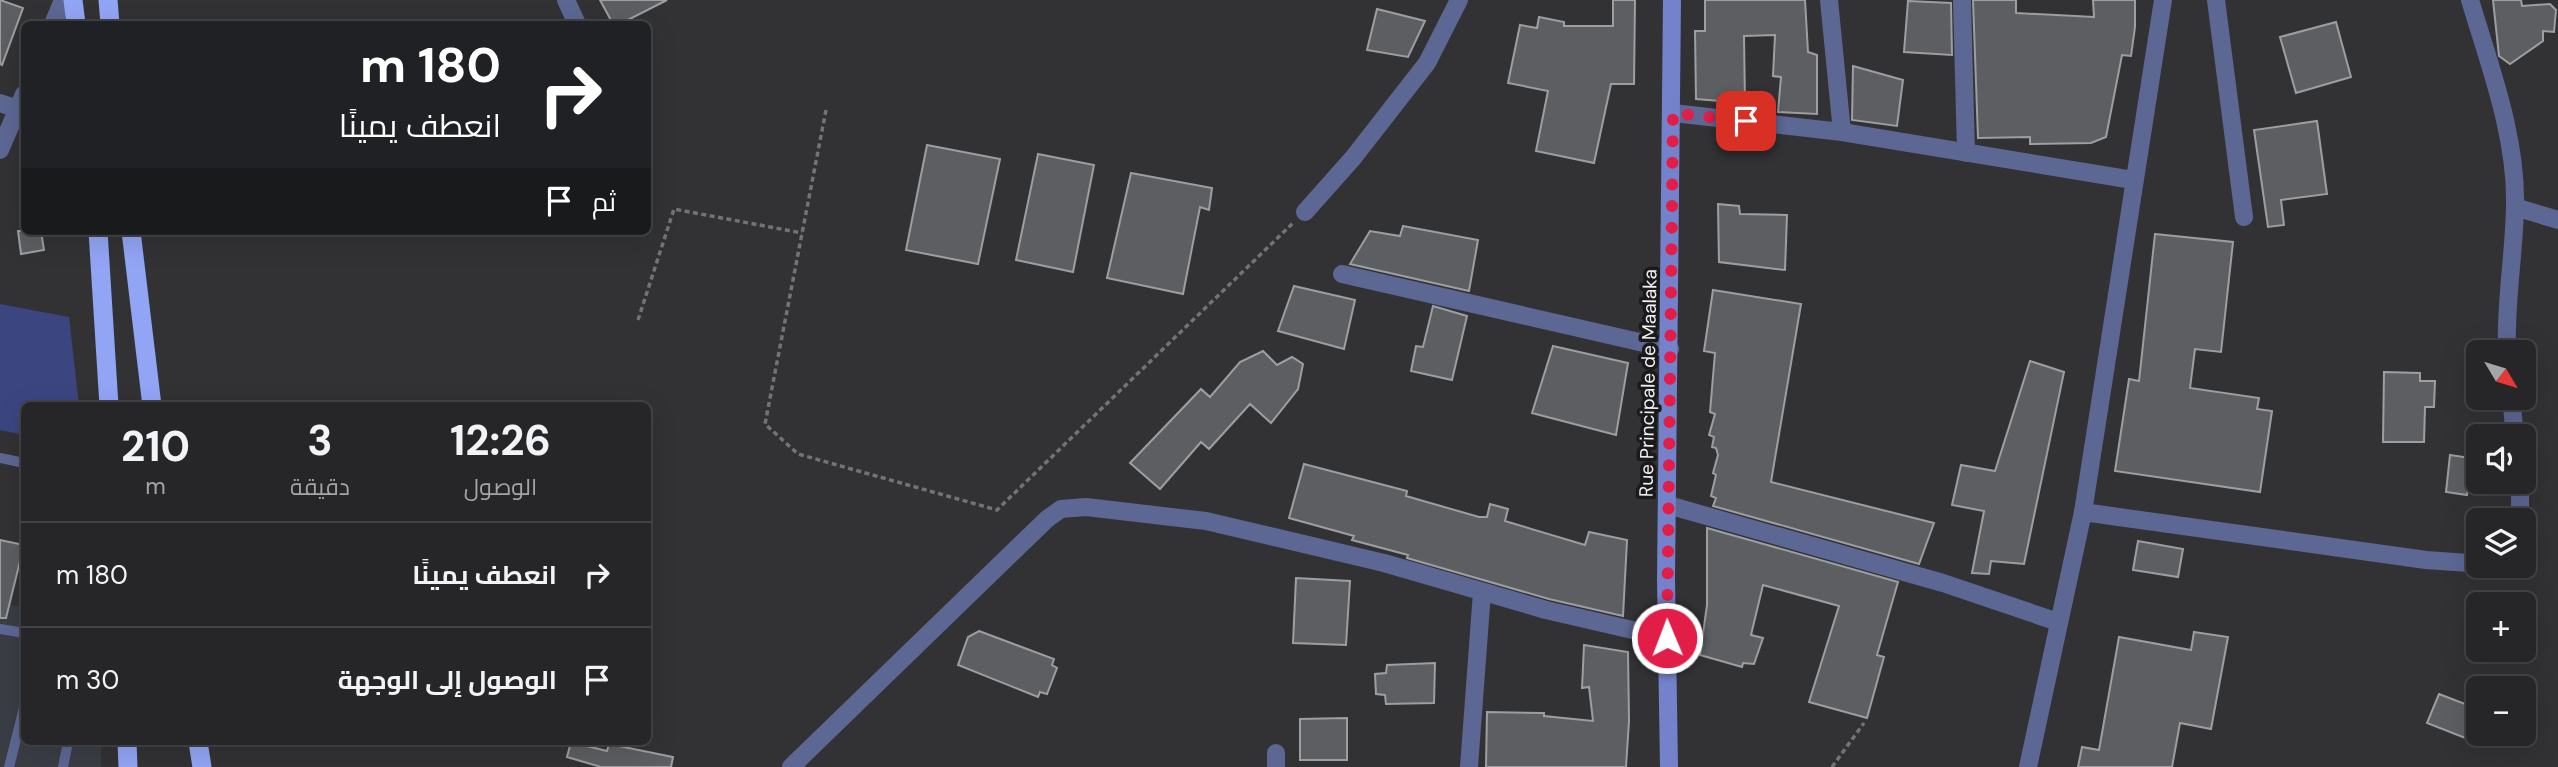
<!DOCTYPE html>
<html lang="ar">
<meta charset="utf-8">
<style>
:root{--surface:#262628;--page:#323234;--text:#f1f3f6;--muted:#a4a5a8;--line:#424345}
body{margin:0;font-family:"DM Sans",Cairo,sans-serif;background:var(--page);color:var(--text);direction:rtl;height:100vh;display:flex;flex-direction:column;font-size:26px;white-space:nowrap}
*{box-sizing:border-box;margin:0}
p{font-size:23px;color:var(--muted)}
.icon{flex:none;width:38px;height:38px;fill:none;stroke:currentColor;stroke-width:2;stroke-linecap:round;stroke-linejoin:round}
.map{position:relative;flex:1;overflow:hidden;direction:ltr}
.side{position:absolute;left:21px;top:402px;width:630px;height:343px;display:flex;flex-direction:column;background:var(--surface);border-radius:10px;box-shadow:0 7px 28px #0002,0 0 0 2px var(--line);direction:rtl}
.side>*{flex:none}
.top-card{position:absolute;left:21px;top:21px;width:630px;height:214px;border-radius:10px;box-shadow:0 7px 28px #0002,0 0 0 2px var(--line);direction:rtl;background:#202124;color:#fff;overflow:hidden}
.needle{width:46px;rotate:128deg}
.buttons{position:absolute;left:2466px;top:340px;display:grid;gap:14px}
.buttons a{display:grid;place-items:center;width:70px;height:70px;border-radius:10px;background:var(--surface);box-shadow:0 7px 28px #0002,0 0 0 2px var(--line);font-size:35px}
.pin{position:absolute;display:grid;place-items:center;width:60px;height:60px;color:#fff;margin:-30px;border-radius:14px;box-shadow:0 4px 10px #0006}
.me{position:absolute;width:77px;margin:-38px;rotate:359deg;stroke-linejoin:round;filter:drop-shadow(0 0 5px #0008)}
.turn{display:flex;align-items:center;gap:24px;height:147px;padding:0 35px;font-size:32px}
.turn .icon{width:91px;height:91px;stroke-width:2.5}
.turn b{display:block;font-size:49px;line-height:60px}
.then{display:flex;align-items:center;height:66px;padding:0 35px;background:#0003;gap:14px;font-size:26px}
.eta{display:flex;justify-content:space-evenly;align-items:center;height:119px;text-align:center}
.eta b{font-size:42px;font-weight:700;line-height:49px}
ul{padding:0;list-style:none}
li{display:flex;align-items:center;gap:21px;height:105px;padding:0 35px;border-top:2px solid var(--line)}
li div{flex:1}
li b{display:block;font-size:26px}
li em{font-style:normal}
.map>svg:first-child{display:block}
.built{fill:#3b3d45}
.green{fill:#3b4681}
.building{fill:#5d5e61;stroke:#9d9ea1;stroke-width:2}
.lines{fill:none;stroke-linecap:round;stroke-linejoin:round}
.path{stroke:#737375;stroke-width:3.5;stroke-dasharray:5 3.5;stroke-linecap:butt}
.service{stroke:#5c6794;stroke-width:10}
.minor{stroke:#5c6794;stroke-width:18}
.tertiary{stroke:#5c6794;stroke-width:18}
.secondary{stroke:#7382cb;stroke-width:18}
.trunk{stroke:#92a4f4;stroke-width:19}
.route{stroke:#e11d48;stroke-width:12;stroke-dasharray:0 21.6}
.labels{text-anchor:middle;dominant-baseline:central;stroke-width:7;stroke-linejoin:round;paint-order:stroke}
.street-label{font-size:19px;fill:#f1f1f3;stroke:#1a1a1b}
</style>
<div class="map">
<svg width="2558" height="767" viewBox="0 0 2558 767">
<rect width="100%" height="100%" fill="#323235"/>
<path class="built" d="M0,602L24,608V742H101V767H0Z"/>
<path class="green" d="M0,304L69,317L79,406H24V435L0,430Z"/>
<path class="building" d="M0,0L23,8L2,65L0,64Z
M600,0H667L620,24H613Z
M1613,0H1635L1634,84H1611L1594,163L1536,151L1548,91L1508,83L1520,25L1537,28L1539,17L1564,22V26H1613Z
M1705,0H1805L1808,52L1817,55V114L1778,112L1781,77L1773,76L1775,35L1744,36L1745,103L1696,99L1695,31H1705Z
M1973,0H2016V13L2094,17L2093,0H2135V27L2131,56L2122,55L2106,137L2091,143L2030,144V137L1978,138Z
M2493,0H2521L2522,6L2550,4L2556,10L2554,32L2543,31V41L2510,64L2499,56Z
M1908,1L1951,3L1952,55L1904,52Z
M1377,9L1425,21L1408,57L1367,50Z
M2336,22L2351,77L2296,93L2280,37Z
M1853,66L1903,80L1897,126L1852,120Z
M2317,121L2327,194L2281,200L2284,225L2268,227L2254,130Z
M927,145L1000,159L978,264L906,250Z
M1038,154L1094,165L1073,272L1016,260Z
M1131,173L1212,188L1209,210L1200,207L1183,294L1107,278Z
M1718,204L1739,206L1740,214L1787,215L1785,270L1719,262Z
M1403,226L1478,240L1469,291L1350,264L1370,231L1400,236Z
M18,231H41L44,250L21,254Z
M2155,234L2233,242L2221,352L2195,349L2190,388L2259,398L2257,409L2272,411L2260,492L2115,471L2129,379L2139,381Z
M1294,286L1355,300L1344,349L1278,331Z
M1713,290L1801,304L1771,482L1934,523L1919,564L1713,506L1716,498L1711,496L1716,475L1713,473L1718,455L1716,448L1712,447L1714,437L1709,435L1715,414L1710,412L1715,353L1704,351Z
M1433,306L1467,316L1452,380L1411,371L1416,346L1423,347Z
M1553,346L1628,363L1616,435L1532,413Z
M1263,351L1277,365L1292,357L1303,364L1298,389L1271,423L1250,404L1209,449L1201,442L1160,489L1130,463L1201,389L1210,397L1240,362Z
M2030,361L2064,372L2024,564L1991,561L1989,574L1972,573L1984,511L1952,505L1961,465L1995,471Z
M2384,372L2420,373V381H2435L2434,407H2425L2424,442H2383Z
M2450,455L2471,458L2467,495L2446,492Z
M1304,464L1407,491L1406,496L1479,517H1487L1490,504L1508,509L1505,521L1585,545L1589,532L1627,540L1623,616L1549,599L1407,558L1408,555L1352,540L1354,536L1289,518Z
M1707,528L1898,582L1877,655L1884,657L1867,718L1809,702L1839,606L1763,585L1751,635L1763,638L1754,664L1743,663L1742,667L1700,655L1707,605Z
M0,540L24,545L6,618H0Z
M2138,541L2183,549L2178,577L2133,570Z
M1296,578L1350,581L1346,645L1293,643Z
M979,631L1054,659L1052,665L1057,668L1047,694L1040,692L1038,697L958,665L968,637Z
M2194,632L2228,637L2211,729L2180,723L2172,767H2078L2082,747L2099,750L2119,637L2191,650Z
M1584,645L1628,652L1629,721L1626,767H1486L1487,712L1544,713V716L1593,721L1589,687L1582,688Z
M1435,663L1434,703L1386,704L1385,695L1376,694L1375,674L1386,673L1387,665Z
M2439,694L2478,709V743L2427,723Z
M1347,718V760H1300V719Z
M571,742L607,751L609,744L673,757L671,767H601L567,757Z"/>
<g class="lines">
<path class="path" d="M826,110L765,424L798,454L997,510L1293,223
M638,320L674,209L802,233
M1832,767L1864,723"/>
<path class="service" d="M0,458L24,463
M0,629L24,633
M9,767L24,708
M63,767L68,742"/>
<path class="minor" d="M566,0L577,24
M1829,0L1842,132
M1962,0L1966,153
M2216,0L2244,217
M2470,0C2490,67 2517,137 2515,208C2514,256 2505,303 2507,352
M53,24L63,0
M0,103L18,109
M1673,113L1842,132L2133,180
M0,150L24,94
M2515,207L2558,220
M1305,212L1353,158L1427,63L1459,0
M1342,274L1670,349
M2511,397L2515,436
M2520,481V520
M1668,505L1943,583L2058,622
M2083,512L2426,560L2498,565
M1276,753V767
M791,767L1047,519L1061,509L1086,507L1206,521L1384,563L1546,610L1667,638
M1469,767L1482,592"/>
<path class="tertiary" d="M2028,767L2083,512L2163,0"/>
<path class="secondary" d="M1669,767L1666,579L1672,0"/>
<path class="trunk" d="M73,0L76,24
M108,0L110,24
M98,231L109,406
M131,231L152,406
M127,742L128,767
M198,742L202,767"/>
</g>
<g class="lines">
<path class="route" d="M1667,638L1673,113L1746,121"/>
</g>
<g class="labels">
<g class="street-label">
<text transform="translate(1648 383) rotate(-89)">Rue Principale de Maalaka</text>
</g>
</g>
</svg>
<div class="buttons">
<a><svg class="needle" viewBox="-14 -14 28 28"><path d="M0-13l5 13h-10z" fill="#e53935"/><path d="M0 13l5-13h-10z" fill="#a4a5a8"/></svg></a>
<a><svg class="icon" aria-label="sound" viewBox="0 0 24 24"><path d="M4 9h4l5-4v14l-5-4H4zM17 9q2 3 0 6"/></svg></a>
<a><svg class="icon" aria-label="layers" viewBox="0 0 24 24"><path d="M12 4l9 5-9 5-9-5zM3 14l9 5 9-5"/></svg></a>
<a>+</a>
<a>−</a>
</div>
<div class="pin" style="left:1746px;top:121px;background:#d93025"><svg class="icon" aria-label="arrive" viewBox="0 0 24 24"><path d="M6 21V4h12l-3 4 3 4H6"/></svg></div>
<svg class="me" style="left:1667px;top:638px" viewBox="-20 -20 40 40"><circle r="17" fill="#e11d48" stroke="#fff" stroke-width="3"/><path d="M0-11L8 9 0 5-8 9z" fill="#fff"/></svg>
<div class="top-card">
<div class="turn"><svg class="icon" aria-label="right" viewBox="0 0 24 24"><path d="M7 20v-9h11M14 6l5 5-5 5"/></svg><div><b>180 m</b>انعطف يمينًا</div></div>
<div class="then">ثم<svg class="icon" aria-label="arrive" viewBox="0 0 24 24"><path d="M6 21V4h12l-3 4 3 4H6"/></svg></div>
</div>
<section class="side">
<div class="eta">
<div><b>12:26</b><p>الوصول</p></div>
<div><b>3</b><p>دقيقة</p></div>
<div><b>210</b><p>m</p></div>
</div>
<ul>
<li><svg class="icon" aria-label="right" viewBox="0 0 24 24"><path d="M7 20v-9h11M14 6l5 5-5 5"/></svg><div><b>انعطف يمينًا</b></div><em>180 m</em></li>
<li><svg class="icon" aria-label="arrive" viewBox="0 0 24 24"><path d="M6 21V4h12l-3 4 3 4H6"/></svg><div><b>الوصول إلى الوجهة</b></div><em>30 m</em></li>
</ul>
</section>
</div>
